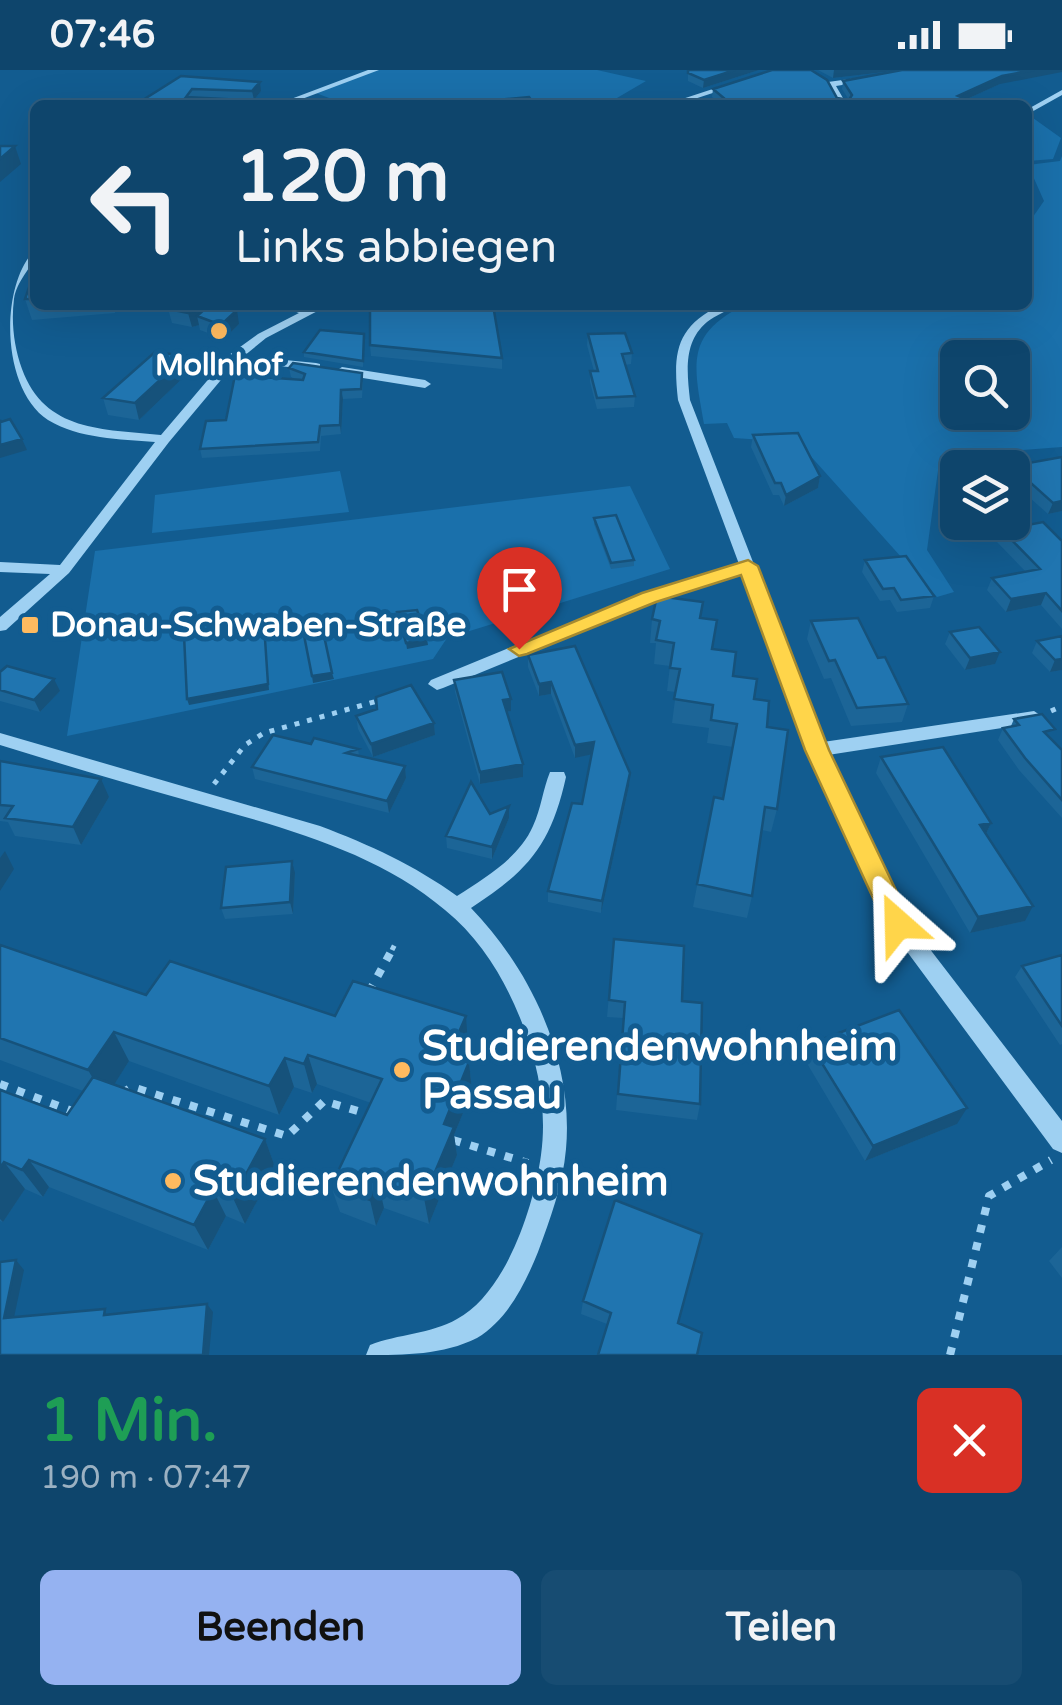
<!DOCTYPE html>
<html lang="de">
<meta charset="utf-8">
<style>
:root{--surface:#0e456c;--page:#174c72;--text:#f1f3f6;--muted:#9bb1c2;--line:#2e5d7f;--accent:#95b2f1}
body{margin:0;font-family:"Varela Round",sans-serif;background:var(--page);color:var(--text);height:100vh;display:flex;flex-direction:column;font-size:38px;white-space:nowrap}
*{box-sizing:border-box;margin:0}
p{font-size:32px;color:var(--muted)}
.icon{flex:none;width:55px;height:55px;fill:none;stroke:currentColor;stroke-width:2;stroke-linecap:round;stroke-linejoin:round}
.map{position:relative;height:1285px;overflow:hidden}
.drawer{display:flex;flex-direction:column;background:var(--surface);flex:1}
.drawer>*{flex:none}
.hud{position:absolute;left:30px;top:30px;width:1002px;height:210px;border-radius:15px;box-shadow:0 10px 40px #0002,0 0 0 2px var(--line);background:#0e456c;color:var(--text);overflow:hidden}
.tools{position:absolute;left:940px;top:270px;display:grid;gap:20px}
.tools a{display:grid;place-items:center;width:90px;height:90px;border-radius:15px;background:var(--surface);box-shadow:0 10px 40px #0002,0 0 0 2px var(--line);font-size:50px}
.pin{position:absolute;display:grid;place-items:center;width:85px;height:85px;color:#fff;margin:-102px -42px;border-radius:50% 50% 50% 0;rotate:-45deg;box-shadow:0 0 10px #0007}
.pin .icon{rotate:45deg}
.me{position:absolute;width:110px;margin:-55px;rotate:335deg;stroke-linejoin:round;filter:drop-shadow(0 0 8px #0008)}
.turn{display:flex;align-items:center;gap:35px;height:210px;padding:0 40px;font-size:45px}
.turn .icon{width:130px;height:130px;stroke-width:2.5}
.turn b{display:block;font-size:70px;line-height:85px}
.round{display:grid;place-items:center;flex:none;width:105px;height:105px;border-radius:15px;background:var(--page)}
.head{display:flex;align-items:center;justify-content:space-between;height:170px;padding:0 40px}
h1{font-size:60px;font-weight:700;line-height:75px;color:#1e9e55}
.cta{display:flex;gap:20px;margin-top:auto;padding:20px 40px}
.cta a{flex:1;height:115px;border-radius:15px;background:var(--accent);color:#111;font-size:40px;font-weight:700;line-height:115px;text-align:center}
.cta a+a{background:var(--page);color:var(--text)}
.status{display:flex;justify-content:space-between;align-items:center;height:70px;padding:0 50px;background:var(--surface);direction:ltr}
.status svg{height:28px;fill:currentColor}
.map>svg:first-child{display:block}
.green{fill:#1a70ab;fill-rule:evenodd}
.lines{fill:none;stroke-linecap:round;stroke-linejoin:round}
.path-far1{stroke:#9ed0f2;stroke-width:5;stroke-dasharray:5 8;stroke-linecap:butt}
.path{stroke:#9ed0f2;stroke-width:8;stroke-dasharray:8 10;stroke-linecap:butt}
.minor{fill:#9ed0f2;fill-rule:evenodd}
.wall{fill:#1c6597}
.shaded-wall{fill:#16527b}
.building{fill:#2075b0;stroke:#16527b;stroke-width:2.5}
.route{fill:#ffd54a;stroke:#a68a30;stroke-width:2.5}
.poi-dot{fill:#ffba5f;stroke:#125c90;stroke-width:4}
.labels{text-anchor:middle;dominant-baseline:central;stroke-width:10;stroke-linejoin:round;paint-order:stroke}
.far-poi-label{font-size:30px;font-weight:bold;fill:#fff;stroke:#125c90}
.poi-label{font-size:35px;font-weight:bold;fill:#fff;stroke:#125c90;text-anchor:start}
.near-poi-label{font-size:42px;font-weight:bold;fill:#fff;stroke:#125c90;text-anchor:start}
</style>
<div class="status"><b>07:46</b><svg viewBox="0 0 49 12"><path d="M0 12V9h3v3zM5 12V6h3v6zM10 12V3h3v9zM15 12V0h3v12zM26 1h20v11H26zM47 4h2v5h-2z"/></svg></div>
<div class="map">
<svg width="1062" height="1285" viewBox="0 0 1062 1285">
<rect width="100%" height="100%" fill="#125c90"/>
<path class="green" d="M374,0H597L646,11L605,35H348L313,22Z
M1033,48L1061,68L1053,89L1028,91V55Z
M1062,86V377L940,386L927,480L954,522L937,527L798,372L734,368L727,353L704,354C694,296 684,264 745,235H1028V154L1044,131L1028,95L1060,91ZM958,288H1012V342H958Z
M340,401L349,442L152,463L155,425Z
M630,416L670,499L447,568L433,589L67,666L95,481Z"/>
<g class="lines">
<path class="path-far1" d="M1051,641L1062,636
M214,714L245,675L264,663L381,630
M392,880L395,874"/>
<path class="path" d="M369,922L393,878
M0,1014L72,1041
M122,1023L132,1017L287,1066L324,1031L371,1045
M453,1070L528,1093
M950,1285L989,1126L1051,1090"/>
<path class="minor" d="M368,0H379L286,35H275Z
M771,0H783L676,35H664Z
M864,7L867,11L836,16L847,35H839L828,12Z
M1062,20V25L1028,44V39Z
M35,180C35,197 17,208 14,229C11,252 14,277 22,299C45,362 103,359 161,365L229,285L258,264L299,243L278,235L308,238L314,235H329L266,268L244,286L316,293L320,294V300L236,292L169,372L69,503L6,560L0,561V547L50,504L0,502V492L60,495L155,372C120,369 79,369 48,350C0,318 0,214 35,180Z
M721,235H736C727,241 716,245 707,252C683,272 687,302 690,330L823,672L1034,641L1043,647L1034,653L828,685L906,848L1062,1051V1083L1053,1079L891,860L808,680L742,503L655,531L443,618L437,620L428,614L431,610L643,523L739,494L678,330C673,284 675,257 721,235Z
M342,297L425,310L431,314L425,318L338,304L336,301Z
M0,663L320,756C370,775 414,795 457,826C486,807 519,788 533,756C541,739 543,719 550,702H564L566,707C551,775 528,801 471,838C531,900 574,991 566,1079C563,1114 550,1150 538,1182C525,1214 508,1249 477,1268C443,1285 405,1285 366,1285L370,1275C398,1264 431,1264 457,1249C506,1223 534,1136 541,1085C547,1042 539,998 524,958C507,913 483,871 445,840C372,778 272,755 182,729C121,712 61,694 0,675Z"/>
</g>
<path class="wall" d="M688,0H759L703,18L688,11Z
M818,0H902L833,8Z
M181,6L261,21L254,30L194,27L245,30V35H135Z
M843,11L1000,14L967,29L982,35H721L712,27L713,19L849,30L842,19Z
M35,200V235H116L115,243L32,250L25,229Z
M167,235L239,254L224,269L200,260L199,255L192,257L172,253Z
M364,264L363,297L304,287V282Z
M588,264L632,283L631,294L625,295L635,326L634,337L597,339L590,312V301H594L587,275Z
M370,275L502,288V299L371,286Z
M186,286L189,302L139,350L108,345L103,328Z
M289,298L363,312L362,328L343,329L341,364L321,366L320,381L202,388L200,379L226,350L298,310L291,307Z
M753,365L820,406L818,418L784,436L779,425H773L751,377Z
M1062,387V441L1048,444L1012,412L1011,398Z
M594,448L634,490V496L611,499L594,454Z
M1002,460L1062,471V559L1041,535L1006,542L987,520L992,508L1026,502L997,472Z
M865,490L934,526L930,538L897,542L890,530L880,531L862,502Z
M701,548L712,579L733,606L754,629L767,657L777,739L771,762L762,760L752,826L747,848L693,837L714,727L723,729L733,677L707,673L709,658L672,653L676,622L667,621L670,596L654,594L656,573H650L652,549Z
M811,551L878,588L908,634L902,652L851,656L831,608L824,609L807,569Z
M950,562L995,594L965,600L945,574Z
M1062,566V600L1050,602L1032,583L1037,571Z
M528,585L630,703L629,716L601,843L548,832V821L582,734L591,684L575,688L551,624L539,626L528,597Z
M0,602L60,621L40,642L0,631Z
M454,610L511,629V641L506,642L523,707L480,714L455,622Z
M356,646L434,653L435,665L373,687L358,659Z
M1014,649L1050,668L1062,680V748L1019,700L998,670L1003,658L1011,656Z
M311,674L358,679L359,686L405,696L406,708L389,743L255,709L252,697Z
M881,687L991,753L986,764L1025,851L970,863L876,703Z
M0,691L109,727L81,775L15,766L8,752L0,751Z
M509,748L492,789L447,778L446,766Z
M295,803L293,844L225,849L221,838Z
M614,869L682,931L700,1034L697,1050L616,1040L623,948L607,947Z
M0,875L146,925L335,946L468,976L462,989L469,992L472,1021L454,1065L457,1085L429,1154L384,1138L376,1156L340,1142L331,1116L371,1033L317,1014L312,1023L294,1017L279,1045L129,991L114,1014L265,1069L275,1097L245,1154L226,1146L208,1180L49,1117L43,1127L25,1119L3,1152L0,1151V1020L67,1045L83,1021L0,990Z
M1062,885V974L1060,975L1015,907L1022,896Z
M810,974L957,1054L865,1091L805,990Z
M1062,1177V1208L1049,1191Z
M583,1231L678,1253L607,1254L581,1244Z"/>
<path class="shaded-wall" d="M735,0H759L703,18L704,10Z
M834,0H902L833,8Z
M1034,0H1062V2L1000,14L956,34L958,26L1002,6Z
M260,12L261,21L254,30L252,21Z
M15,76L21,94L0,112V89Z
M207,237L197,246L199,255L192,257L188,243Z
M237,240L239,254L224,269L221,255Z
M186,286L189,302L139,350L135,333Z
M341,320L343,329L341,364L340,355Z
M22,369L27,380L0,388V375Z
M820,406L818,418L784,436L786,425Z
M1062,431V441L1048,444L1053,433Z
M1046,523L1041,535L1006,542L1011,529Z
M264,554L269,620L189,635L187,629Z
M427,569L428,575L407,579L406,573Z
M1000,582L995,594L965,600L970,588Z
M1062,589V600L1050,602L1055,590Z
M332,603L334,609L313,613L312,606Z
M54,609L60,621L40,642L34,630Z
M551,612V624L539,626V614Z
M511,629V641L503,642V630Z
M434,653L435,665L373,687L371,674Z
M594,672L593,684L575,688V675Z
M523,694V707L480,714V702Z
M405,696L406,708L389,743L387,731Z
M630,703L629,716L601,843L602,831Z
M101,709L109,727L81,775L73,757Z
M509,736V748L492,789V777Z
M991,753L984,768L980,755Z
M5,781L14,799L0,821V788Z
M292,791L295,803L293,844L290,832Z
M1033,836L1025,851L970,863L978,847Z
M466,946L468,976L452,1014L449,985Z
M114,962L129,991L105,1029L88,1000Z
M308,985L317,1014L312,1023L304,994Z
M285,988L294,1017L279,1045L269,1016Z
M469,992L472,1021L454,1065L457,1085L429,1154L424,1128L444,1054Z
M967,1038L957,1054L865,1091L873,1076Z
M265,1069L275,1097L245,1154L233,1128Z
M29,1090L49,1117L43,1127L22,1100Z
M4,1092L25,1119L3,1152L0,1149V1098Z
M378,1111L384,1138L376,1156L370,1130Z
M213,1120L226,1146L208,1180L194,1155Z
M16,1190L24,1200L12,1257L4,1248Z
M207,1234L213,1242L209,1285H203Z"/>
<path class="building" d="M688,0H735L704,10L688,3Z
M772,0H811L827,10L837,28L849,30L852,25L843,11L902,0H1034L1002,6L958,26L982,35H732L713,19Z
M181,6L260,12L252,21L192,19L186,27L245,30L240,35H135Z
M529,27L535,35H485L496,30Z
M0,76H15L0,89Z
M35,200V229H25Z
M167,235H224L237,240L221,255L197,246L207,237L188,243L168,239Z
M370,235H493L502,288L370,275Z
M320,260L364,264L363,291L304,282Z
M625,263L632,283L622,284L635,326L597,328L590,301H598L588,264Z
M155,282L186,286L135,333L103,328Z
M293,293L362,303L361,319L341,320L340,355L320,356L318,372L200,379L206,351L226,350L235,305L303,310L305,304L289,298Z
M10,349L22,369L0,375V350L1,352Z
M798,363L820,406L786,425L781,413H775L753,365Z
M1062,387V431L1053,433L1012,396Z
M616,445L634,490L611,493L594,448Z
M1043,452L1062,471V541L1046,523L1011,529L992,508L1040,499L1002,460Z
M906,486L934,526L901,530L894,518L883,519L865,490Z
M657,526L703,532L700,548L717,550L712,579L736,582L733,606L757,609L754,629L769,631L767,657L788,660L777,739L765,737L752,826L697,814L714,727L723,729L737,654L711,650L713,635L674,629L680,599L670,598L674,573L656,570L660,551L652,549Z
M417,540L427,569L406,573L397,542Z
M320,547L332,603L312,606L301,550Z
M858,548L878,588L885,587L908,634L857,638L835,590L829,591L811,551Z
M264,554L268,614L187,629L184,565Z
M979,557L1000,582L970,588L950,562Z
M1062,566V589L1055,590L1037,571Z
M575,576L630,703L602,831L548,821L572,733L582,734L594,672L575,675L551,612L539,614L528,585Z
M7,596L54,609L34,630L0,620V602Z
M502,602L511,629L503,630L523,694L480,702L454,610Z
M411,615L434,653L371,674L356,646L377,639L376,627Z
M1042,644L1055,659L1044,662L1062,680V730L1025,688L1003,658L1019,655L1014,649Z
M273,665L311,674L314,668L358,679L346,683L405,696L387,731L252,697Z
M943,677L991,753L980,755L1033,836L978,847L881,687Z
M0,691L101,709L73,757L5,748L13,736L0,735Z
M471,712L490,744L509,736L492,777L446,766Z
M292,791L290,832L221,838L226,797Z
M614,869L684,876L682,931L702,933L700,1034L618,1024L625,932L609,930Z
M0,875L146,925L170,891L335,946L353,911L466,946L449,985L469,992L444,1054L454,1057L424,1128L378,1111L370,1130L331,1116L382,1009L308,985L304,994L285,988L269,1016L114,962L88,1000L0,968Z
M1062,885V956L1022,896Z
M899,940L967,1038L873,1076L810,974Z
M93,1007L265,1069L233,1128L213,1120L194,1155L29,1090L22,1100L4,1092L0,1098V1020L67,1045Z
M615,1130L702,1164L678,1253L702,1263L697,1285H598L611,1243L583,1231Z
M16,1190L4,1248L105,1239L104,1245L207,1234L203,1285H0V1192Z"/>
<path class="route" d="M748,490L758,496L829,680L912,854L908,862H889L885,854L805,680L741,505L656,532L527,584L519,586L509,579L642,523Z"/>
<g class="poi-dot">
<circle cx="219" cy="261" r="10"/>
<rect x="20" y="545" width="20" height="20" rx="5"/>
<circle cx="402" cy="1000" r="10"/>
<circle cx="173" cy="1111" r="10"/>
</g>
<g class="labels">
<g class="far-poi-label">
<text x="219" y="295">Mollnhof</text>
</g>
<g class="poi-label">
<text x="50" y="555">Donau-Schwaben-Straße</text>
</g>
<g class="near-poi-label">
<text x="422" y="976">Studierendenwohnheim<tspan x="422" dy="48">Passau</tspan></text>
<text x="193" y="1111">Studierendenwohnheim</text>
</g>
</g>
</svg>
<div class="tools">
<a><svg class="icon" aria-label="search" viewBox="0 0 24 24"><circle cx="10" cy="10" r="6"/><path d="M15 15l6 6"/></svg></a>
<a><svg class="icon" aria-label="layers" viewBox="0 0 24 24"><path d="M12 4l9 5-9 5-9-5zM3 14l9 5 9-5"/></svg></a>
</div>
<div class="pin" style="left:519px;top:579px;background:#d93025"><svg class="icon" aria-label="arrive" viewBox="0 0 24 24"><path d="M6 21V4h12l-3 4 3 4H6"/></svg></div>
<svg class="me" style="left:898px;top:854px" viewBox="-20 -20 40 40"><path d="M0-17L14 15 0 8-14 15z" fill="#ffd54a" stroke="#fff" stroke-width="4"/></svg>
<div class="hud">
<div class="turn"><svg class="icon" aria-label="left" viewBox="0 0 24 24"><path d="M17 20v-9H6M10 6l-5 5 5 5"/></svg><div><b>120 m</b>Links abbiegen</div></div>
</div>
</div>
<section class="drawer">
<div class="head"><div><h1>1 Min.</h1><p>190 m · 07:47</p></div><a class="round" style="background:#d93025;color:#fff"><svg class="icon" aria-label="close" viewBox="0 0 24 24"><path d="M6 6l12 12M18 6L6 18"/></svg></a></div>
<div class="cta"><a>Beenden</a><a>Teilen</a></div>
</section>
